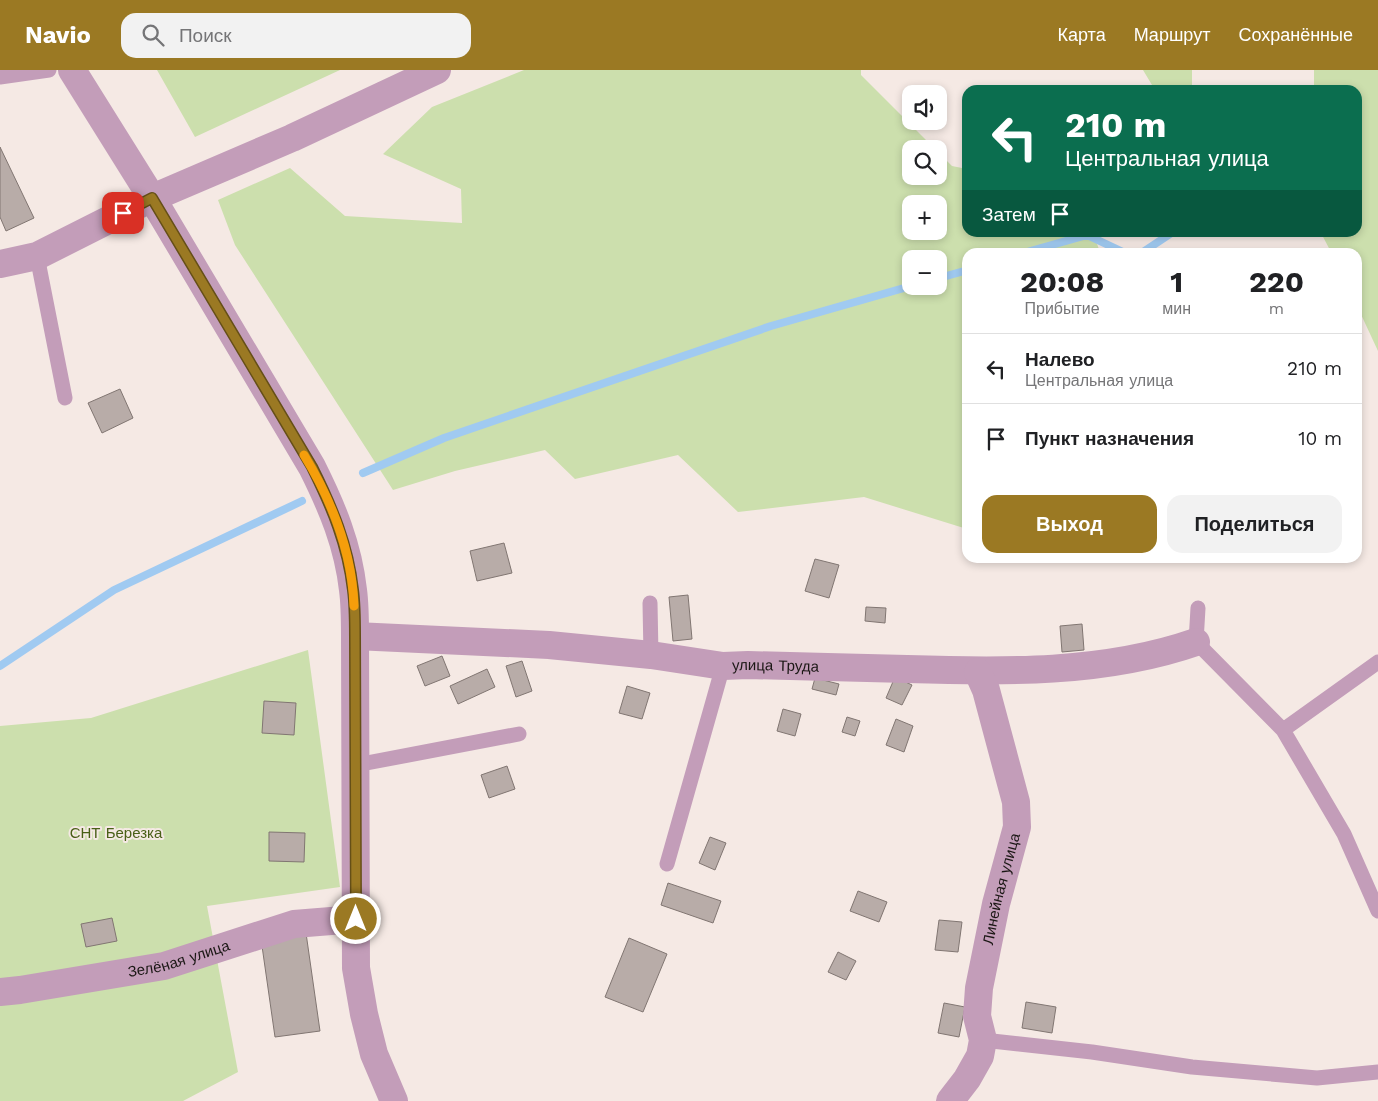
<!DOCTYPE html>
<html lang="ru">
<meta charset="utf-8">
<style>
:root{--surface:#fff;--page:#f2f2f2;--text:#202124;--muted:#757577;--line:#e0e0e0;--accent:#9b7923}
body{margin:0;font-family:"Work Sans",sans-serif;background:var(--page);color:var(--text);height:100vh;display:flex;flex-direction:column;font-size:19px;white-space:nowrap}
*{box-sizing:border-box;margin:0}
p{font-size:16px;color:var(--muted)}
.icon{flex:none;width:28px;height:28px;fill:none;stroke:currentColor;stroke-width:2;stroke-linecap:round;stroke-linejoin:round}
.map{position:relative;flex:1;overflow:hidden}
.sheet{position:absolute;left:962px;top:178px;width:400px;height:315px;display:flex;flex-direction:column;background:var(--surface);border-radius:15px;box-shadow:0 2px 8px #0003}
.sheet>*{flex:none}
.banner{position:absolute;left:962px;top:15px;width:400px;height:152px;border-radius:15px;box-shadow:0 2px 8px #0003;background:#0b6e4f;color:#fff;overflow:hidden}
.fabs{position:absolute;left:902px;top:15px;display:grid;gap:10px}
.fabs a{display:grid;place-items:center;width:45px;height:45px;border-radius:10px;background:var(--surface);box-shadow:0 2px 8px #0003;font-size:25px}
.pin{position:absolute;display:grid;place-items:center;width:42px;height:42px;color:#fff;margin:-21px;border-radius:10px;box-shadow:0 2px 8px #0006}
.me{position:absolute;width:55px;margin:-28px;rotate:0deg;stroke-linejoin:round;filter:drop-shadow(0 0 4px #0008)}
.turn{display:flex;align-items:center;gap:18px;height:105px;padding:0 20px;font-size:22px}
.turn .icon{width:65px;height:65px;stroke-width:2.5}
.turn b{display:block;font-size:35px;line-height:42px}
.then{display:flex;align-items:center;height:48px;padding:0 20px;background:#0003;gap:10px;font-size:19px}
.eta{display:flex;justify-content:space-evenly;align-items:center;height:85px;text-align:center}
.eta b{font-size:30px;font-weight:700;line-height:35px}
.action{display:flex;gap:10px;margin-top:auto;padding:10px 20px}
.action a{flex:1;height:58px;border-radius:15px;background:var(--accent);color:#fff;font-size:20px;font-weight:700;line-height:58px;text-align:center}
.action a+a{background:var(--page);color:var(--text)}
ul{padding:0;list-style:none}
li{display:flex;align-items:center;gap:15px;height:70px;padding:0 20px;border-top:1px solid var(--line)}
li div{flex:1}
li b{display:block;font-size:19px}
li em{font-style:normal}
header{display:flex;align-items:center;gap:30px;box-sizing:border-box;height:70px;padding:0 25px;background:var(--accent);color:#fff}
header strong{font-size:24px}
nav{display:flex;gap:28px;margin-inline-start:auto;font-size:18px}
.search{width:350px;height:45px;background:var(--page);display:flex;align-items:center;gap:12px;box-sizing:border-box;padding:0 18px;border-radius:15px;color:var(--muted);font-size:19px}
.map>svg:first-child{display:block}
.green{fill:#ccdfad;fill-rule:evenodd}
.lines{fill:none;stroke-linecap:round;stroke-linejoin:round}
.stream{stroke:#a0caf1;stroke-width:8}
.building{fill:#b8aca8;stroke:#817672}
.service{stroke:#c39db9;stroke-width:15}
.minor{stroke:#c39db9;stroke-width:28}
.tertiary{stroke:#c39db9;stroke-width:28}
.route-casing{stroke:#654f17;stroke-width:12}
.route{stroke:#9b7923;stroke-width:9}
.slow{stroke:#f59e0b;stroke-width:9}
.labels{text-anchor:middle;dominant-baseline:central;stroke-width:4;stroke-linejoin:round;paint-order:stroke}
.street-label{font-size:15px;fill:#1b1715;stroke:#f5e9e4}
.park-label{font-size:15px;fill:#495f17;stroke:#f5e9e4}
</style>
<header>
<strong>Navio</strong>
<div class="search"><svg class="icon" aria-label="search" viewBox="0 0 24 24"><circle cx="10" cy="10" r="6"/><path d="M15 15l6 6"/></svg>Поиск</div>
<nav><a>Карта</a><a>Маршрут</a><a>Сохранённые</a></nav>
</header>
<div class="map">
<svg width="1378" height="1031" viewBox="0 0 1378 1031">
<rect width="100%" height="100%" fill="#f5e9e4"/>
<path class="green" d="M157,0H340L195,67Z
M524,0H861V5L935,79H911V106H939V83L952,96L967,99L968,162L1093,163L1100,182H968L967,459L864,427L738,442L678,385L575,409L545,380L455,401L393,420L235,175L218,130L290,98L345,146L462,153L461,119L383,84L432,37ZM911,134H939V161H911ZM911,189H939V216H911Z
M1143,0H1192V20H1155Z
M1314,0H1378V281L1358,238V182H1331L1321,163L1358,162V20H1314Z
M308,580L340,817L207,836L238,1002L183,1031H0V656L91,648Z"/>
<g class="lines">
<path class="stream" d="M1027,182L1087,165L1123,182
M1143,182L1173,162
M939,208L968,200
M363,403L444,368L771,256L911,216
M0,596L114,520L302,431"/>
</g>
<path class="building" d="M0,77L34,148L6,161L0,147Z
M120,319L133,348L102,363L88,333Z
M504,473L512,503L477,511L470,481Z
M815,489L839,495L829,528L805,521Z
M688,525L692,569L673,571L669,527Z
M866,537L886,538L885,553L865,551Z
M1082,554L1084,580L1062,582L1060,556Z
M442,586L450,606L425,616L417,596Z
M522,591L532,621L516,627L506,596Z
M487,599L495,617L458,634L450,616Z
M895,607L912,615L902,635L886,628Z
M815,608L839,614L836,625L812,619Z
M627,616L650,623L642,649L619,643Z
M264,631L296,633L294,665L262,663Z
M783,639L801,644L795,666L777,661Z
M847,647L860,651L855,666L842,662Z
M896,649L913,656L904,682L886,675Z
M507,696L515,719L489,728L481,705Z
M269,762L305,763L304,792L269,791Z
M710,767L726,773L715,800L699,793Z
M668,813L721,831L713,853L661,835Z
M858,821L887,832L879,852L850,841Z
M112,848L117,871L86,877L81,854Z
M939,850L962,852L958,882L935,880Z
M306,863L320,961L275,967L261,869Z
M629,868L667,884L643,942L605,927Z
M838,882L856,891L846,910L828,902Z
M1026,932L1056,937L1052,963L1022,958Z
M944,933L965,937L959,967L938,963Z"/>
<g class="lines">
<path class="service" d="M0,7L49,0
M37,186L65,328
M650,533L651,585
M1198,538L1196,572L1283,660L1344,764L1378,841
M1283,660L1378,592
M356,695L519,664
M667,794L723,596
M983,970L1092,982L1192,997L1317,1008L1378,1002"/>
<g class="minor">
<path d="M0,194L37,186L152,128"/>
<path id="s1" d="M355,566L549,575L651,585L723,596L748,595C801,596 854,598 907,599C1003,602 1104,604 1196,572"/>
<path id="s2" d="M0,922L20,920L164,896L294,854L356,849"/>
<path id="s3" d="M950,1031L967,1009L980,986L983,970L977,946L979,918L996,834L1017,757L1016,732L986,620L978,602"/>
</g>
<path class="tertiary" d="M72,0L152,128L312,397C332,437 348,475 353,520C355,535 355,551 355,566L356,898L364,944L374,984L394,1031
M152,128L292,68L437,0"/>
</g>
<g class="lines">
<g class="route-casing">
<path id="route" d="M123,143L152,128L312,397C332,437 348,475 353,520C355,535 355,551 355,566L356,849"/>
</g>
<use href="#route" class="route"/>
<path class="slow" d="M304,385C332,431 352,482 354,536"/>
</g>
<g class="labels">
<g class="street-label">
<text stroke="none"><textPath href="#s1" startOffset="422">улица Труда</textPath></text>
<text stroke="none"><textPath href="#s3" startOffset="225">Линейная улица</textPath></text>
<text stroke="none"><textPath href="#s2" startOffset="182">Зелёная улица</textPath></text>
</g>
<g class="park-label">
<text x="116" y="763">СНТ Березка</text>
</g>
</g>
</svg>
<div class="fabs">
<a><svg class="icon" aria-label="sound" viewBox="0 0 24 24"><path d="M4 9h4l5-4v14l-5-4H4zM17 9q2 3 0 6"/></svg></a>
<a><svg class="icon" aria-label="search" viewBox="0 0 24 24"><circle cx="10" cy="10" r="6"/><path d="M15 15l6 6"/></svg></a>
<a>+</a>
<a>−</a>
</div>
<div class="pin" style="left:123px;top:143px;background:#d93025"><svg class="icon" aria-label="arrive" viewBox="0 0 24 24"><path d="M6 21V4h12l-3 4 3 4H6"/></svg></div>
<svg class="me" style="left:356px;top:849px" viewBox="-20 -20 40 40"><circle r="17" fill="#9b7923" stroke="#fff" stroke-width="3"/><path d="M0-11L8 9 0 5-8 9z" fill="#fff"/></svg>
<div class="banner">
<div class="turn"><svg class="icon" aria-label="left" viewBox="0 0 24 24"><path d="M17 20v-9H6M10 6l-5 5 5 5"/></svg><div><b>210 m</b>Центральная улица</div></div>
<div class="then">Затем<svg class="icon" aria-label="arrive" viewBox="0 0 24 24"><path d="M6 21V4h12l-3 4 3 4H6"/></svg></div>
</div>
<section class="sheet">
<div class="eta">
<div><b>20:08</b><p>Прибытие</p></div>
<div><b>1</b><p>мин</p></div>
<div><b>220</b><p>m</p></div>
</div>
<ul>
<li><svg class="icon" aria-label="left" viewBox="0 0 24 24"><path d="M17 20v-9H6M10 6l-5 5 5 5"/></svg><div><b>Налево</b><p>Центральная улица</p></div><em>210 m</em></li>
<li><svg class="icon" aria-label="arrive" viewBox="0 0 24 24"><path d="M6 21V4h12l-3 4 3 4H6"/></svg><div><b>Пункт назначения</b></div><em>10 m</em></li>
</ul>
<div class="action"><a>Выход</a><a>Поделиться</a></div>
</section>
</div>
